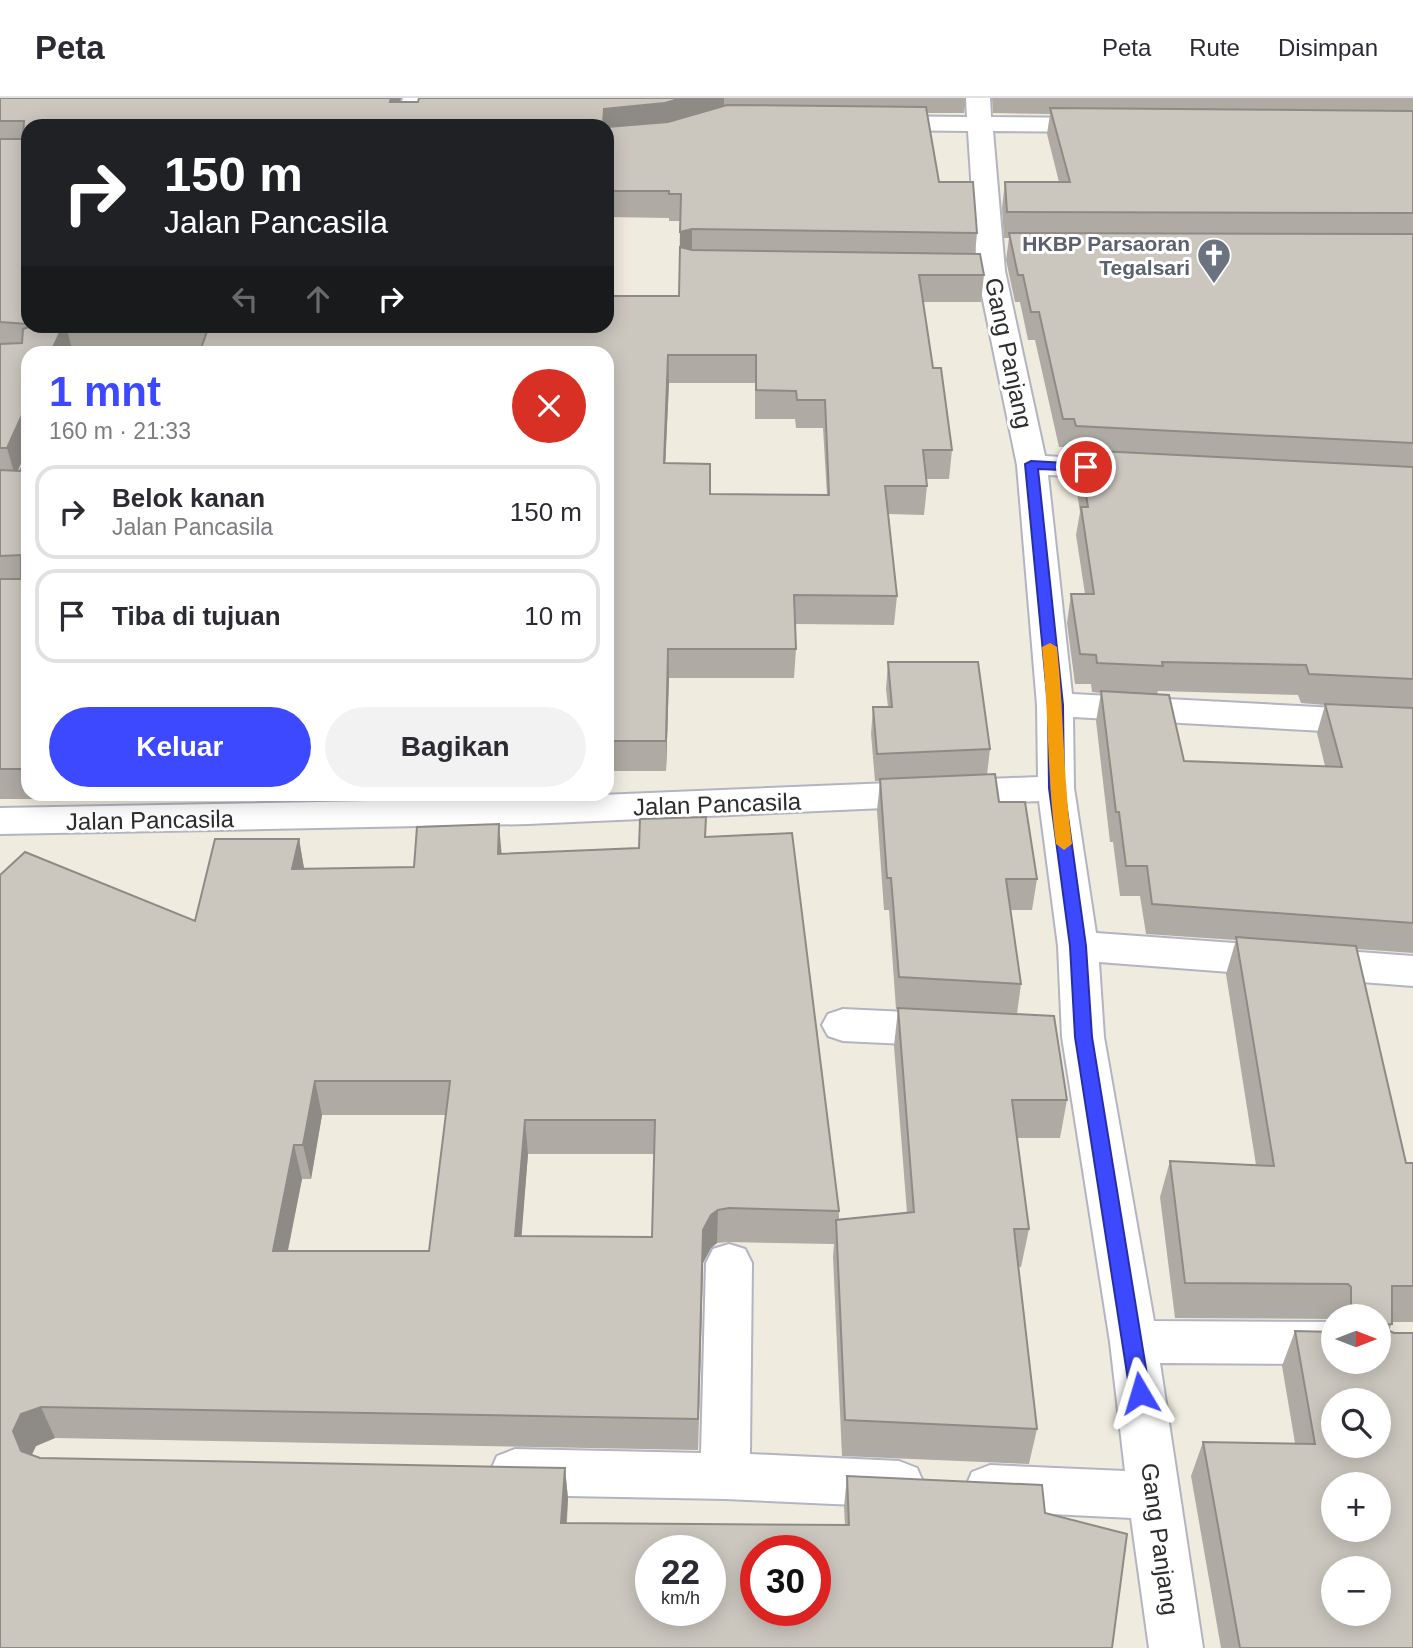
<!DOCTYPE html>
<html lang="id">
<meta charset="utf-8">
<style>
:root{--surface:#fff;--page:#f2f2f3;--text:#2b2b33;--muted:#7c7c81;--line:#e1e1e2;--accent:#3d49ff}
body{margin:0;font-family:Helvetica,sans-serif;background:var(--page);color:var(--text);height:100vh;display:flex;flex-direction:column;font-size:26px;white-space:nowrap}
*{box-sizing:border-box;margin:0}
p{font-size:23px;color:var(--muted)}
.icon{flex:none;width:38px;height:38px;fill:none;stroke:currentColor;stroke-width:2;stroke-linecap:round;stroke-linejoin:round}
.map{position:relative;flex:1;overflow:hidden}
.side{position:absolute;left:21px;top:248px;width:593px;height:455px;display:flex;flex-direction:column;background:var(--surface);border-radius:21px;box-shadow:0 4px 18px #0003}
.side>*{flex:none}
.top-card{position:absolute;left:21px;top:21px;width:593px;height:214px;border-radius:21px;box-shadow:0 4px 18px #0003;background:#202124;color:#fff;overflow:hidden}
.needle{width:46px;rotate:90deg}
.fabs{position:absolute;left:1321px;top:1206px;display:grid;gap:14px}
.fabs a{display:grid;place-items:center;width:70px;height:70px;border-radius:50%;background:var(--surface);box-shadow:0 4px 18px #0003;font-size:35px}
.speed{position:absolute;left:635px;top:1437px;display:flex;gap:14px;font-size:35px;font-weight:700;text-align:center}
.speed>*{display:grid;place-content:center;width:91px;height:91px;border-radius:50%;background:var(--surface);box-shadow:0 4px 18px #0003;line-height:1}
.speed small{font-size:18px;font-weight:400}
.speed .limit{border:10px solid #d22;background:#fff;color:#111}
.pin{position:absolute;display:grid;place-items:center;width:60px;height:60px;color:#fff;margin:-30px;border:4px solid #fff;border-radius:50%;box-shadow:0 2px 7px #0007}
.me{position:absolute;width:77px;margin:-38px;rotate:353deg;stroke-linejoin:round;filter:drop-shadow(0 0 5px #0008)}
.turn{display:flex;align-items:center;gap:24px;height:147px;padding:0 28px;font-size:32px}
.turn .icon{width:91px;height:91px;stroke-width:2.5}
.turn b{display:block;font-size:49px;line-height:60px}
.lanes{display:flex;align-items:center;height:66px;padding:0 28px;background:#0003;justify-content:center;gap:35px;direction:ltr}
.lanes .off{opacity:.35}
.round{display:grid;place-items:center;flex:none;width:74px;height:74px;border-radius:37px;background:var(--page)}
.overview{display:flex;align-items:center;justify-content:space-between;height:119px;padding:0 28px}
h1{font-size:42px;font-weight:600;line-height:52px;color:var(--accent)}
.action{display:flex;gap:14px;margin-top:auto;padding:14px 28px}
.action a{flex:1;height:80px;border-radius:42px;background:var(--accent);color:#fff;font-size:28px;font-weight:600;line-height:80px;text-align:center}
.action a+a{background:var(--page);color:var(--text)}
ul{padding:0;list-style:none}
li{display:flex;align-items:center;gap:21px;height:94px;margin:0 14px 10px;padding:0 14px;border:4px solid var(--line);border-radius:21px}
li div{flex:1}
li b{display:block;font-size:26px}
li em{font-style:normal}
header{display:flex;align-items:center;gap:42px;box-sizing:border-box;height:98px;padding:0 35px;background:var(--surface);border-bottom:2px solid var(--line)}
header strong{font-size:33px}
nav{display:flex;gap:38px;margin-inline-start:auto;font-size:24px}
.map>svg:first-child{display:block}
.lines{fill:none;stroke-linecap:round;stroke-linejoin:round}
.minor-casing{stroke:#b3b4c2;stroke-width:4}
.minor{fill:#fff;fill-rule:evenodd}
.wall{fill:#afaba4;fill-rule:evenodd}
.shaded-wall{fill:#8e8b86}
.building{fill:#cbc7bf;stroke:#8e8b86;stroke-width:2;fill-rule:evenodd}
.route{fill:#3d49ff;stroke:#282fa6;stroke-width:2}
.slow{fill:#f59e0b}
.labels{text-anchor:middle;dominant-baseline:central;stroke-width:6;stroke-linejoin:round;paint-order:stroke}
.far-worship-label{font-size:21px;font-weight:bold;fill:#5b616d;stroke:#fff;text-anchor:end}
.street-label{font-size:24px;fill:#2d2d2d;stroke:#fff}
</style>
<header>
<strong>Peta</strong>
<nav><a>Peta</a><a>Rute</a><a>Disimpan</a></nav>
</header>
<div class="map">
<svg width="1413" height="1550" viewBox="0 0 1413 1550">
<rect width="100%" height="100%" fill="#efebdf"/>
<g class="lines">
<g class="minor-casing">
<path id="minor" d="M403,0H427L419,28H395Z
M966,0H990L991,19L1099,20L1108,22L1111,27L1108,32L1099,34L993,33L1005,173L1045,358L1128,363L1139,365L1143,372L1139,379L1128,381L1048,377L1072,596L1413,614V638L1073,619L1074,690L1096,835L1413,858V888L1099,864L1104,939L1154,1223L1334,1224V1264H1340L1334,1266L1160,1265L1203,1550H1149L1131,1420L990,1413L972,1406L965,1390L972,1374L990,1367L1125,1373L1110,1244L1062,939L1058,848L1039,703L528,726L0,736V710L528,700L1038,679L1037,607L1017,367L977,173L968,33L876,32L867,30L864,25L867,20L876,18L967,19Z
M843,911L949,916L964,921L970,932L964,943L949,948L843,943L828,938L822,927L828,916Z
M729,1146L745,1151L752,1165L750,1356L899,1363L917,1370L924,1386L917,1402L899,1409L725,1401L515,1397L497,1390L490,1374L497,1358L515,1351L701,1355L706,1165L713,1151Z"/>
</g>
<use href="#minor" class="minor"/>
</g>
<path class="wall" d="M0,0H401L400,4H418L419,0H966L964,15H927L939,84L977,135L975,156L984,177L981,204H923L933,270L952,352L949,381H926L927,388L924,417L888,416L897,498L894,527L795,526L796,551L794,580H669L666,673H607V256L201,251H72L70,256H28V350L18,373H20L28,367V696H61L59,701H0ZM28,28H607V119L669,120V123H680L679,198L422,229H327V228H28ZM669,285H755V321H795L796,330H823L827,397L710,396L665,365Z
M992,0H1413V855L1357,851L1406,1065H1413V1224H1392L1389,1233L1413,1550H1221L1191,1378L1203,1344L1295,1345L1282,1268L1295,1233L1334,1264L1379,1218H1334V1221L1175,1220L1160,1099L1170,1063L1256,1067L1226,876L1236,842L1146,836L1140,798H1120L1113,744H1110L1096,623L1101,595L1092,594L1091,586H1075L1067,525L1071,496H1085L1076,437L1080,414L1075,381L1078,357H1071L1070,349H1059L1035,242H1028L1020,204H1015L1006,162L1009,140H1004L1002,110L1005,84H1059L1047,36L1050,16L993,15ZM1158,593L1298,597L1301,605L1325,607L1317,635L1325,668L1184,663L1157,596Z
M888,564L990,651L987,677L999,704L1037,781L1032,812H1011L1021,886L1017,916L1067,1002L1060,1040H1017L1029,1131L1021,1169H1018L1037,1331L1029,1366L842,1358L833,1159L834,1146L728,1144L717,1145L711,1150L703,1165L698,1352L55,1340L36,1348L31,1357L40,1360L565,1370L568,1401L567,1425L845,1427L844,1409L847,1378L1045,1415L0,1550V777L195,823L299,741L304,771L414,769L502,756L639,750L706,719V739L839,1113V1121L907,1115L894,948L898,911H896L889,812H884L877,713L880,683H875L871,636L873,609H888L886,591ZM322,1017H446L429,1153H288L302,1081H311ZM528,1056H654L652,1139L521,1138Z"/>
<path class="shaded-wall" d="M391,0H401L393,28L390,4Z
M682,0H724V13L607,36V28H603L604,11Z
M692,131V158L680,161V134Z
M63,228H66L72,251L70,256H50Z
M668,257L669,285L664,394V365Z
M28,304V350L15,378L7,350Z
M668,551L669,580L666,673V643Z
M499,726L502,760L498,756Z
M299,741L305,776L292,771Z
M315,983L322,1017L311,1081L303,1047Z
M525,1022L528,1056L519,1171L515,1138Z
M294,1047L302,1081L281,1186L273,1153Z
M718,1112L717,1145L711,1150L703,1165L698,1352L703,1132L711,1117Z
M41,1309L55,1340L36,1348L28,1365L36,1384L13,1333L21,1316Z
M565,1370L568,1401L564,1456L561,1425Z"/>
<path class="building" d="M0,0H391L390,4H418L419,0H682L665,5L604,11L603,26L606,28H28V226L0,224V41H23L24,23H0Z
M727,7L926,9L939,84H973L977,135L692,131L680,134L681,96H669V93H607V29L668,24Z
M1050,10L1413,13V115L1007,114L1005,84H1070Z
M1009,135L1413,136V345L1076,328L1074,321H1063L1039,214H1031L1023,177H1018Z
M680,149L692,152L980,156L984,177H919L933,270H941L952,352H923L927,388H885L897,498L794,497L796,551H668L666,643H607V256H199L209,228H316V229H422V228H607V198H679ZM668,257H756V292L796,293L797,302H825L829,397L710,396V366L664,365Z
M32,228H63L50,256H28V304L7,350H0V246L22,245L23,231Z
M1079,352L1413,369V581L1309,576L1306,567L1162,564L1163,568L1097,565L1096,557L1080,556L1071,496H1094L1081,409H1088Z
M23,367H28V671H0V481H21V457L0,458V372L20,373Z
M888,564H978L990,651L877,656L873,609H892Z
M1101,593L1169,597L1184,663L1342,669L1325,606L1413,610V825L1152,806L1147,768H1126L1119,714H1116Z
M995,676L999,704H1025L1037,781H1006L1021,886L899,879L891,780H887L880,681Z
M706,719L705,739L792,735L839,1113L729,1110L718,1112L711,1117L703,1132L698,1321L41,1309L21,1316L13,1333L21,1353L40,1360L565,1370L561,1425L849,1427L847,1378L1042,1387L1045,1415L1127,1436L1112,1550H0V777L25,754L195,823L215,741H299L292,771L414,769L417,729L499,726L498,756L639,750L640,721ZM315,983H450L429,1153H273L294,1047H303ZM525,1022H655L652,1139L515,1138ZM651,1452H710V1512H651ZM756,1452H816V1512H756Z
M1236,839L1356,848L1406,1065H1413V1188H1392V1226L1383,1227V1230L1394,1235H1413V1550H1240L1203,1344L1315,1346L1295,1233L1334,1234V1264H1379V1218H1351V1189L1348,1186L1185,1185L1170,1063L1274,1068ZM1334,1302H1379V1348H1334ZM1334,1386H1379V1432H1334ZM1334,1470H1379V1516H1334Z
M898,910L1054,918L1067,1002H1012L1029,1131H1014L1037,1331L845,1322L836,1122L914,1114Z"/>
<path class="route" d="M1031,363L1086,366L1092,369L1086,373L1038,371L1063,607L1064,690L1086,848L1092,939L1150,1295L1147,1301L1140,1304L1133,1301L1130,1295L1075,939L1070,848L1049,690L1048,607L1025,366Z"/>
<path class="slow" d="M1050,545L1057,549C1064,615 1063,681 1072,746L1064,752L1056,746C1047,681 1049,615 1042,549Z"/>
<defs>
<g id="church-pin" transform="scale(1.75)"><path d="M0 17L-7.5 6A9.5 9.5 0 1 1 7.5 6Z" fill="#6b7280" stroke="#fff"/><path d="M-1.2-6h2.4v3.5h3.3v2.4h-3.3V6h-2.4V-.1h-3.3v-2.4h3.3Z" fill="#fff"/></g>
</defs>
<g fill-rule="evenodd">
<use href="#church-pin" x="1214" y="157"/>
</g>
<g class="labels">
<g class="far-worship-label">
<text x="1190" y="145">HKBP Parsaoran<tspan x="1190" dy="24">Tegalsari</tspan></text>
</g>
<g class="street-label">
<text transform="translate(1009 255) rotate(78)">Gang Panjang</text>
<text transform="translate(717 706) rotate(-2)">Jalan Pancasila</text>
<text transform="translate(150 722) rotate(-1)">Jalan Pancasila</text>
<text transform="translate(1160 1441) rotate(82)">Gang Panjang</text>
</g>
</g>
</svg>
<div class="fabs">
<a><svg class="needle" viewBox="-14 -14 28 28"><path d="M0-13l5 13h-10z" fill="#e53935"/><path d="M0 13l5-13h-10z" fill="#7c7c81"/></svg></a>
<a><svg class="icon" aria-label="search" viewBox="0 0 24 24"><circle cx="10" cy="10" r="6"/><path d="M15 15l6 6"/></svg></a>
<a>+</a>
<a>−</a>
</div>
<div class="speed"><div>22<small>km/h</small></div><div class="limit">30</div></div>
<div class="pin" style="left:1086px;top:369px;background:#d93025"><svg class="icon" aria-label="arrive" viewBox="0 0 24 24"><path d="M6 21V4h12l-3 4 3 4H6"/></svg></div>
<svg class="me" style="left:1140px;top:1295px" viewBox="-20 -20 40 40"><path d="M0-17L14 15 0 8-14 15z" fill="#3d49ff" stroke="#fff" stroke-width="4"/></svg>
<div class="top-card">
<div class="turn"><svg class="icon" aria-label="right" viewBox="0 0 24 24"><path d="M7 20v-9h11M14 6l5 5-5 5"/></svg><div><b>150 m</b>Jalan Pancasila</div></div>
<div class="lanes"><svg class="icon off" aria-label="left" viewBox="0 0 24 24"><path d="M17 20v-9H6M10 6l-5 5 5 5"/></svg><svg class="icon off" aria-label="ahead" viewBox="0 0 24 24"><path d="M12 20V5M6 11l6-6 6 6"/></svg><svg class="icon" aria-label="right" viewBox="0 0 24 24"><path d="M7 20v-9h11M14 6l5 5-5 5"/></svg></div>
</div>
<section class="side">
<div class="overview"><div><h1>1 mnt</h1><p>160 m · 21:33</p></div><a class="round" style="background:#d93025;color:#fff"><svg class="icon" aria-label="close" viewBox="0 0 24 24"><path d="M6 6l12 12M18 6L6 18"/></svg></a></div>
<ul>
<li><svg class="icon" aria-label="right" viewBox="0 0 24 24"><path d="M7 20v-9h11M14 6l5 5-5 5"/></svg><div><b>Belok kanan</b><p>Jalan Pancasila</p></div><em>150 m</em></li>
<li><svg class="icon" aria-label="arrive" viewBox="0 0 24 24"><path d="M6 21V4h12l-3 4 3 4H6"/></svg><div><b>Tiba di tujuan</b></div><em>10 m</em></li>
</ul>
<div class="action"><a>Keluar</a><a>Bagikan</a></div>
</section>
</div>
